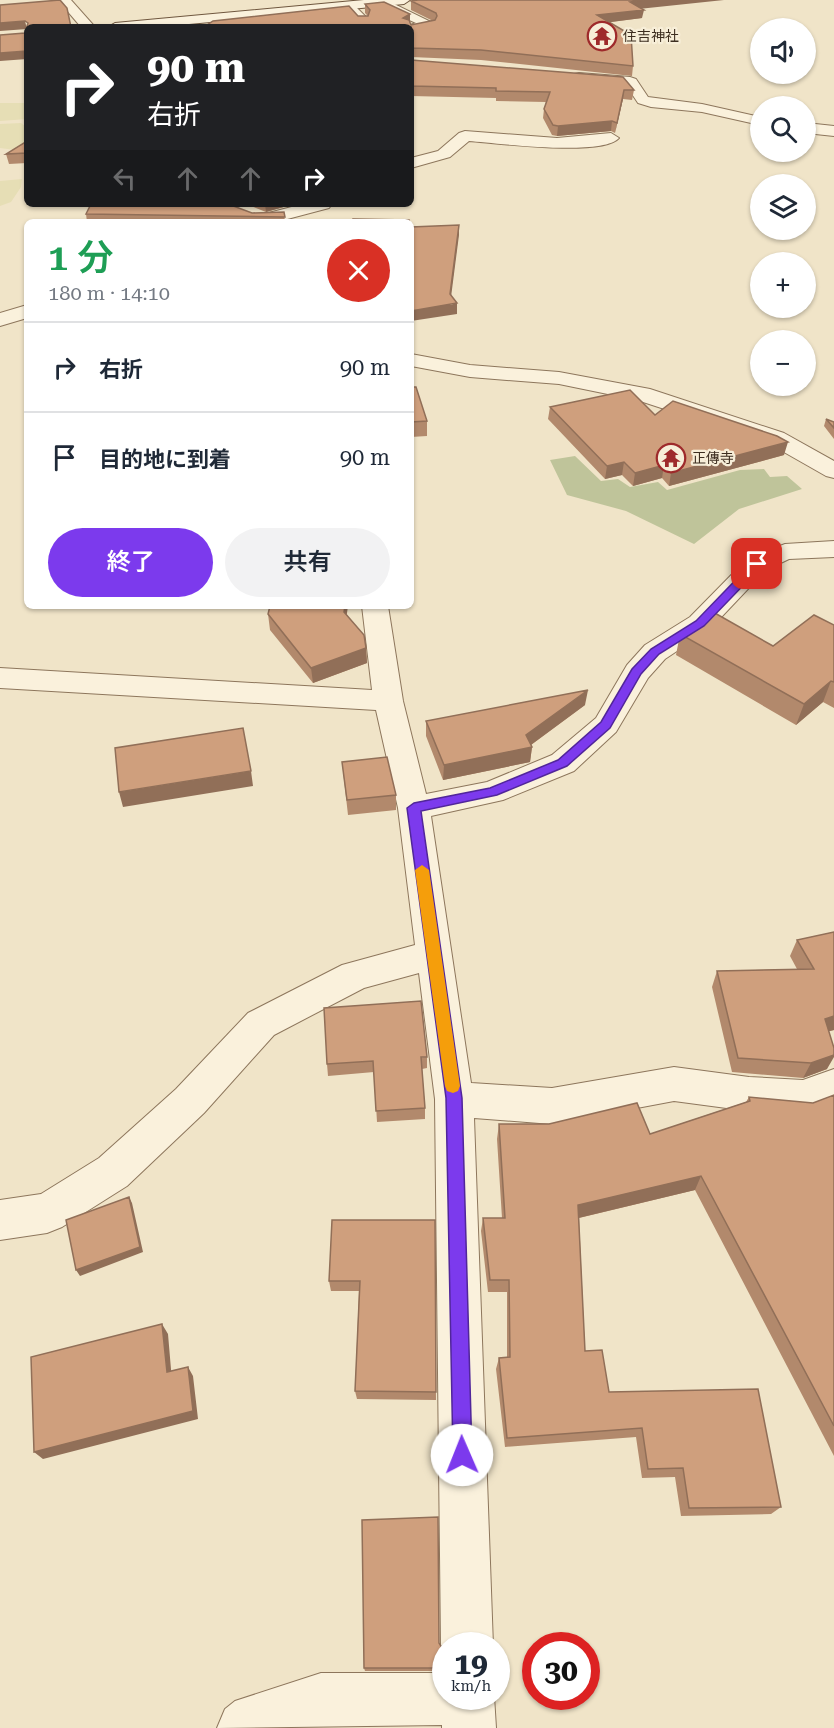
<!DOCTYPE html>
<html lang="ja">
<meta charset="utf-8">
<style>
:root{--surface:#fff;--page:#f2f2f3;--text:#1f2937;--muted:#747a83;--line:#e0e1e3;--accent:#7c3aed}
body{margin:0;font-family:"Roboto Serif","Noto Sans JP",serif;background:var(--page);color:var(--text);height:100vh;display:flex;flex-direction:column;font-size:22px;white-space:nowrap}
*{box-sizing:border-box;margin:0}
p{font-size:20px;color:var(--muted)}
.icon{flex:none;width:33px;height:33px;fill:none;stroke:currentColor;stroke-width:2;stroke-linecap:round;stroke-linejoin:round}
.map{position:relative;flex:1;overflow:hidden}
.panel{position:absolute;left:24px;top:219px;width:390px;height:390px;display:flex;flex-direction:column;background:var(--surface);border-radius:9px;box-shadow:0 2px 4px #0004}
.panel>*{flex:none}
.top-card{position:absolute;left:24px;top:24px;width:390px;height:183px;border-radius:9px;box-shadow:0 2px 4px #0004;background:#202124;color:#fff;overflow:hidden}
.tools{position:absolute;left:750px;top:18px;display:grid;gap:12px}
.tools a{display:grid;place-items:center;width:66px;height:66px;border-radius:50%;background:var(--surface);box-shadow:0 2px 4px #0004;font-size:30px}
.speed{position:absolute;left:432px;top:1632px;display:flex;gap:12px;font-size:30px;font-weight:700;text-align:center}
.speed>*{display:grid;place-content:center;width:78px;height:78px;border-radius:50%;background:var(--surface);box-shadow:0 2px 4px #0004;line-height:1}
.speed small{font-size:15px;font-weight:400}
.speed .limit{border:9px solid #d22;background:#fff;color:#111}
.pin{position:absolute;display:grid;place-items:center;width:51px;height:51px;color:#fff;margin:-26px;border-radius:12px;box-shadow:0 3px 9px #0006}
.me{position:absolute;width:66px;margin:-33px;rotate:359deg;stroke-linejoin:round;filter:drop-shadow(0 0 4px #0008)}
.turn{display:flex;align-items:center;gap:21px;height:126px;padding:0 24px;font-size:27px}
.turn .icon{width:78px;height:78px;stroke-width:2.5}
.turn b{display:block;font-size:42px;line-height:51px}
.lanes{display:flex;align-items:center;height:57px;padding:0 24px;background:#0003;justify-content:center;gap:30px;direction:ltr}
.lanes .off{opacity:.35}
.round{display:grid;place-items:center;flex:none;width:63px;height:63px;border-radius:32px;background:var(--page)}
.summary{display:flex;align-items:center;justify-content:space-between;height:102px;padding:0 24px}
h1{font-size:36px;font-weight:600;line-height:45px;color:#1e9e55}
.cta{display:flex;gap:12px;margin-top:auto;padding:12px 24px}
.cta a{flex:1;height:69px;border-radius:36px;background:var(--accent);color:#fff;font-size:24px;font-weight:600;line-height:69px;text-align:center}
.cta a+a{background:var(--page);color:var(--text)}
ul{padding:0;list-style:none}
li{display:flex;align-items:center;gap:18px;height:90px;padding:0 24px;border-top:2px solid var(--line)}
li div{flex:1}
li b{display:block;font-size:22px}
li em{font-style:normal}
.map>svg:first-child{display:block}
.farmland{fill:#e6deb5}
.cemetery{fill:#bfc49a}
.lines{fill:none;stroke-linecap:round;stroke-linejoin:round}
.service-casing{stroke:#8d765c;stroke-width:2}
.minor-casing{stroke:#8d765c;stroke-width:2}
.secondary-casing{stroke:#6f573f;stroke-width:2}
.service{fill:#faf1dc;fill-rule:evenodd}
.minor{fill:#faf1dc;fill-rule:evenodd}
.secondary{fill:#faf1dc;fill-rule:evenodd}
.wall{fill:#b2896c}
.shaded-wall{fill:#916f58}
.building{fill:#cf9f7d;stroke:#916f58;stroke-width:1.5}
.route{fill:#7c3aed;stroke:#51269a;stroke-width:1.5}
.slow{fill:#f59e0b}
.labels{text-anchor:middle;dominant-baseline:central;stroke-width:4.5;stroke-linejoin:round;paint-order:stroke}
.far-poi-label{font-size:14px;fill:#3d2e20;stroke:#f7eed8;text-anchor:start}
</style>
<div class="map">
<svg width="834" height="1728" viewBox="0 0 834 1728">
<rect width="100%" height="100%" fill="#f0e4c8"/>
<path class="farmland" d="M0,103H27V119L0,121Z
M21,123L27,128V141L23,151L0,148V124Z
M22,179L21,187L11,202L0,206V181Z"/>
<path class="cemetery" d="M575,456L601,481L618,479L630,487L658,482L667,490L740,470L764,469L770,477L787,476L802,489L739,509L694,544L626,511L567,495L550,460Z"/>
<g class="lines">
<g class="service-casing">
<path id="service" d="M346,3H352L368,19V23H360L346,7Z"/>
</g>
<g class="minor-casing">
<path id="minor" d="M58,0H71L95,27H81Z
M375,0H386L435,24L434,27L411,32V27H405L416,23L376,5Z
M579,73L630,77L636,79L648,97L702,104L760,117V125L702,112L651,107L638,103L626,85L574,80L572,77L574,74Z
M806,123L834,126V136L806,133Z
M465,131L557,138L611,133L619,138C602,157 496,143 469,141L450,157L411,168V158L438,151L459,133Z
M303,204H332L329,208L276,222H260L258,219L261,215Z
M27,305V318L0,326V313Z
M411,354L470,365L559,372L650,389L784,433L834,461V478L826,476L768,443L637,400L559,384L470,377L411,366Z
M834,541V557L789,559L766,570L710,629L665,659L648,678L616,732L574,771L503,800L431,816L471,1083L552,1088L674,1067L749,1077L803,1080L834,1069V1104L803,1116L749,1111L674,1101L552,1124L474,1118L493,1646H446V1656L441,1646L435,1099L419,973L364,988L274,1035L204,1113L127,1186L62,1227L47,1233L0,1240V1200L41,1194L99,1158L176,1089L248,1013L342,965L415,945L398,808L376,710L0,688V668L372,690L362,606H388L403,701L426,794L487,782L552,755L596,718L627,665L645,645L690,617L748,558L785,544Z
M321,1673H446V1696H494L496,1728H442V1725L217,1728L225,1709L235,1701Z"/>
</g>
<g class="secondary-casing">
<path id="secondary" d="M364,0H410L404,4L157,27H108L115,23Z"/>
</g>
<use href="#service" class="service"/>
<use href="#minor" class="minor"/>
<use href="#secondary" class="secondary"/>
</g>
<path class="wall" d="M411,1L642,9V18L610,22L633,66L632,76L481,60L411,57V27L358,16H368L365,13V4L410,14V23L411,25L433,21L411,10Z
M411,60L634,90L632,100L623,99L615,133L611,131L557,136L552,135L543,118L544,109L546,102L496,101V98L411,96Z
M27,141V163L9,164L6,154Z
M246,204H294L266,212Z
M284,212L285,222H87L86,214L252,213Z
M411,387L427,421V436L411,437Z
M550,407L655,415L784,455L669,486L662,478L633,486L622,475L605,479L548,419Z
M826,419L834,422V439L824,426Z
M268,614L347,615L366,648L367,663L313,683L270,630Z
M834,625V708L823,702L796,725L676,655L680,634L773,646Z
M585,705L531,745L532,747L530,762L443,780L426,736V721Z
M342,762L396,795V810L348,815Z
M834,932V1030L829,1031L827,1069L803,1078L732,1072L712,987L717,971L797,969L790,956L797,940Z
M427,1057V1068L422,1069L425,1108V1119L377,1122L374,1072L328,1076L327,1064Z
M834,1095V1456L695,1190L579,1218L585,1351L609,1392L781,1507L771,1514L681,1516L675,1477L642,1478L636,1437L505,1447L496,1369L499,1358L507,1357V1292H488L481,1231L483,1218H502L497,1139L499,1124L650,1134L746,1102L749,1097L813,1103Z
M435,1220L436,1400L357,1399L355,1391L359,1291H331L329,1281Z
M439,1643L446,1654V1671H365L364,1668Z"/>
<path class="shaded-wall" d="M644,0H724L629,10L630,2Z
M644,10L642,18L596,24L597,15Z
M410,14V23L403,18Z
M25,21L27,29L0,31V23Z
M27,51V59L0,61V53Z
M624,90L623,99L615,133L617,123Z
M612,121L611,131L557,136L558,126Z
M265,204H294L266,212Z
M459,225V235L450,305L457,303V314L411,321V311L450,294Z
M788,442L784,455L669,486L671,473Z
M624,462L622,475L605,479L607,466Z
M664,465L662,478L633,486L635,473Z
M345,606H348L345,627L344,612Z
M366,648L367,663L313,683L311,668Z
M831,681L823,702L796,725L804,704Z
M588,690L585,705L528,747H532L530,762L443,780L444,765L526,735Z
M251,771L253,786L123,807L119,792Z
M834,1016V1030L817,1034L825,1019Z
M834,1055V1057L827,1069L803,1078L811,1063Z
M701,1176L695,1190L574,1219L578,1205Z
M129,1197L132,1203L143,1252L80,1276L76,1270Z
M162,1324L168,1334L172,1381L167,1372Z
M188,1367L193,1376L198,1419L43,1459L34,1452Z"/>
<path class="building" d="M60,0L67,8L71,27H27V51L0,53V35L25,33L28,23L25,21L0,23V5Z
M418,0H644L630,2L644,10L597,15L631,35L633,66L481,50L411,48V27H204L213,21L349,6L358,16H368L370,10L365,4L384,2L410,14L403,18L409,20L411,25L435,20L437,16L436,13L411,1Z
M411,60L623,77L634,90H624L617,123L612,121L558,126L553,125L544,109L550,92L496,91V88L411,86Z
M27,141V153L6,154Z
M91,204H228L252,213L284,212L285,217L86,214Z
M353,219L409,220V222H353Z
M459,225L450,294L457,303L411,311V227Z
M411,387H416L427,421L411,422Z
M630,390L655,415L673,401L777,436L788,442L671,473L664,465L635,473L624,462L607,466L550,407Z
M826,419L834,422V428Z
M270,606H345L344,612L364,635L366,648L311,668L268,614Z
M713,612L773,646L814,615L834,625V682L831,681L804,704L680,634Z
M588,690L526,735L532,747L444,765L426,721Z
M243,728L251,771L119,792L115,748Z
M387,757L396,795L347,800L342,762Z
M834,932V1016L825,1019L834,1048V1055L811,1063L738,1058L717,971L814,969L797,940Z
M421,1001L427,1057H421L425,1108L376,1111L373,1061L327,1064L324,1008Z
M834,1095V1426L701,1176L578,1205L585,1351L602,1350L609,1392L758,1389L781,1507L689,1508L683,1468L648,1469L642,1428L507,1438L499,1358L510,1357L509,1280H490L483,1218H505L499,1124H549L637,1103L650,1134L750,1101L749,1097L813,1103Z
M129,1197L140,1247L76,1270L66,1220Z
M332,1220H435L436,1392L355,1391L360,1281H329Z
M162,1324L167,1372L188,1367L193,1411L34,1452L31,1357Z
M438,1517L439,1643L446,1654V1668H364L362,1520Z"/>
<path class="route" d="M757,561L761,562V567L704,626L659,654L641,674L610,728L567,766L497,795L421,811L462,1098L472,1455L469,1462L462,1465L456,1462L453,1455L446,1098L407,808L414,803L490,788L558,760L601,722L632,669L651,649L696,621L753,562Z"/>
<path class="slow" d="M422,865L429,870L460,1086L458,1091L453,1093L447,1091L445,1086L415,870Z"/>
<defs>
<g id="temple-ring" transform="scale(1.5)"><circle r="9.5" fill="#f7eed8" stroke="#9e2a2b" stroke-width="1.5"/><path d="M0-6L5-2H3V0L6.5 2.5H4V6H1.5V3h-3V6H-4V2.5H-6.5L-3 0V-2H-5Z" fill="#9e2a2b"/></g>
</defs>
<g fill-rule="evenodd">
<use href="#temple-ring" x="602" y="36"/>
<use href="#temple-ring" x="671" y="458"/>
</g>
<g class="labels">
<g class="far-poi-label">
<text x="623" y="36">住吉神社</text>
<text x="692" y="458">正傳寺</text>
</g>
</g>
</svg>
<div class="tools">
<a><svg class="icon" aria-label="sound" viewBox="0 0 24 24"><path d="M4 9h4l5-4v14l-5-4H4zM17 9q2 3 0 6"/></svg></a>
<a><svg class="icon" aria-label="search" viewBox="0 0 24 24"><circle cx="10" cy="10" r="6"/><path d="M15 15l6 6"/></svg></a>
<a><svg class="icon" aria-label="layers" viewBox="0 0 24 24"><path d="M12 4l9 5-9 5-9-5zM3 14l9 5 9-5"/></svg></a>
<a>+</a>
<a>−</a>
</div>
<div class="speed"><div>19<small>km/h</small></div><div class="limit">30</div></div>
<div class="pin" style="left:757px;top:564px;background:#d93025"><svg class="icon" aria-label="arrive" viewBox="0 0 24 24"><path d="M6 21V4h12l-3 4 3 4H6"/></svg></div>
<svg class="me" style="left:462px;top:1455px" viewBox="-20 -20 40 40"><circle r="19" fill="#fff"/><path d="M0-13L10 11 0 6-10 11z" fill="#7c3aed"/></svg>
<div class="top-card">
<div class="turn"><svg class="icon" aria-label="right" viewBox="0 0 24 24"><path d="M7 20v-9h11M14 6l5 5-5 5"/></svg><div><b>90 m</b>右折</div></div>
<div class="lanes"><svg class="icon off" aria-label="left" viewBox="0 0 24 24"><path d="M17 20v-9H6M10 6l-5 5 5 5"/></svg><svg class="icon off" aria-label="ahead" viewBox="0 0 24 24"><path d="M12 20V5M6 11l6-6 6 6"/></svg><svg class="icon off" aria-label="ahead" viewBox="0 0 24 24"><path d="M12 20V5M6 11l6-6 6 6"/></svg><svg class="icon" aria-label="right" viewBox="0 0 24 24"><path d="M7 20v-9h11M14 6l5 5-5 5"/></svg></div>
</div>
<section class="panel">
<div class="summary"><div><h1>1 分</h1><p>180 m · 14:10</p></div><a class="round" style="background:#d93025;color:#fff"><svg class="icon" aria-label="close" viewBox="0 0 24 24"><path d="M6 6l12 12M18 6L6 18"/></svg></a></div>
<ul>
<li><svg class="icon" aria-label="right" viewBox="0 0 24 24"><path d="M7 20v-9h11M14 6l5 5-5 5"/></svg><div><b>右折</b></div><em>90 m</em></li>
<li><svg class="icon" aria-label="arrive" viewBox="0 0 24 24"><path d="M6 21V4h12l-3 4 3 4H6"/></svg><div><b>目的地に到着</b></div><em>90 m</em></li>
</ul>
<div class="cta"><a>終了</a><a>共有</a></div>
</section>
</div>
